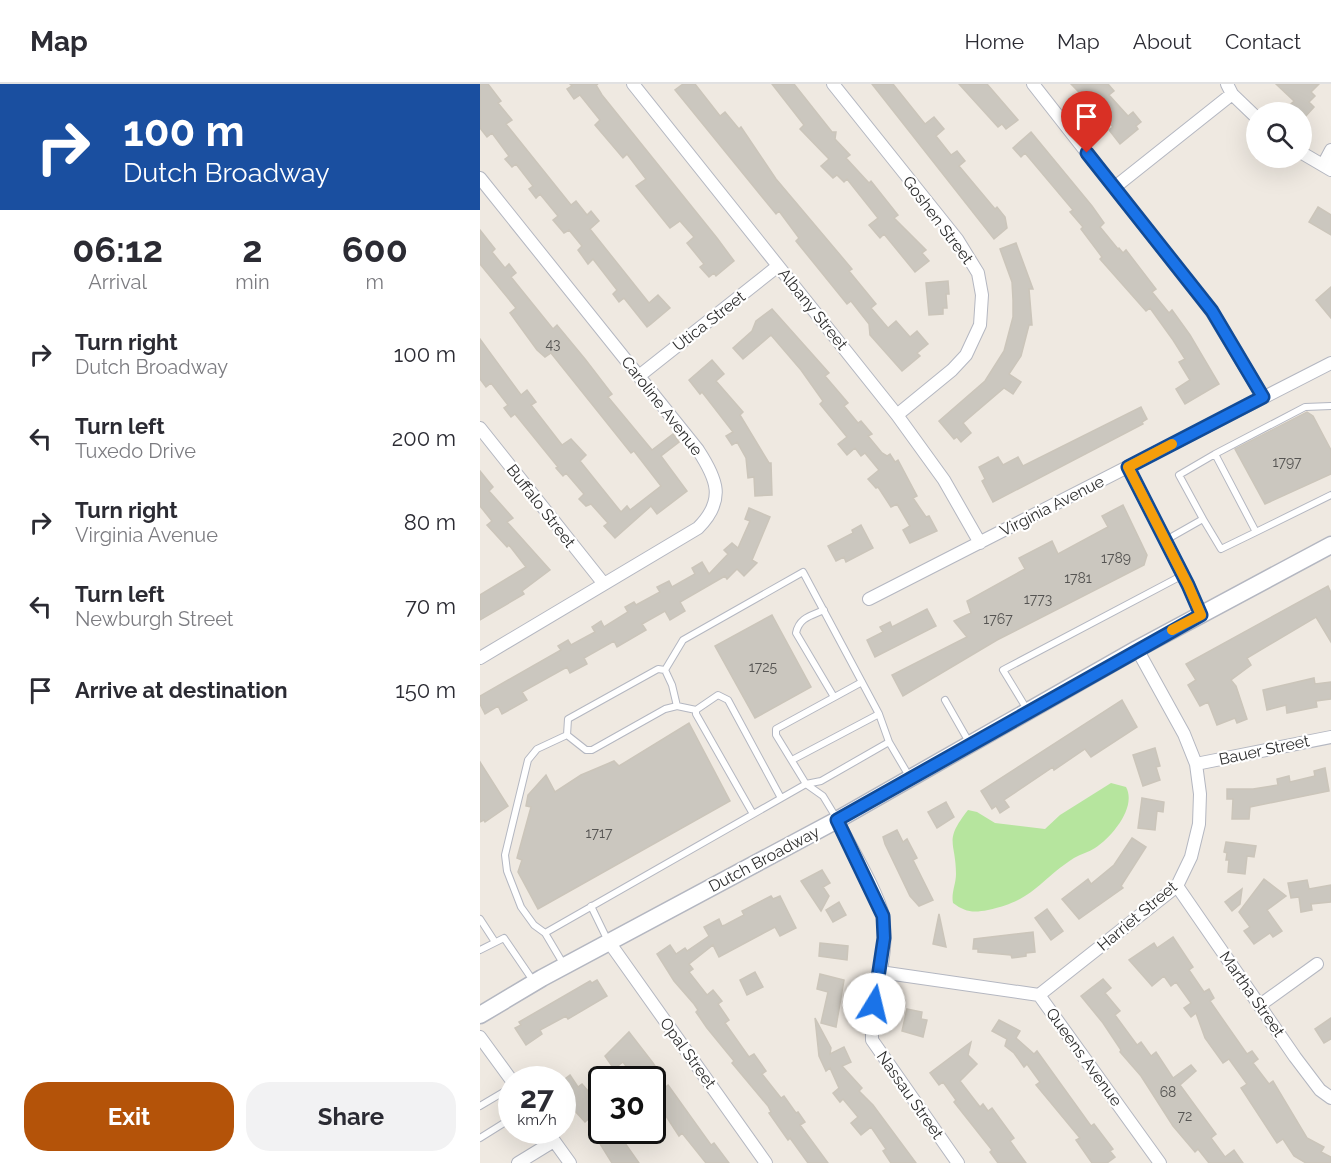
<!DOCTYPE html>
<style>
:root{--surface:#fff;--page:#f2f2f3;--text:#2b2b33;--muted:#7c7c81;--line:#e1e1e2;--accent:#b45309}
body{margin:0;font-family:Raleway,sans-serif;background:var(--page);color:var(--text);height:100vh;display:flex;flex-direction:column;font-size:22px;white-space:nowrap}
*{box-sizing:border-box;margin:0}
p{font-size:20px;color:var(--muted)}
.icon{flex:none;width:33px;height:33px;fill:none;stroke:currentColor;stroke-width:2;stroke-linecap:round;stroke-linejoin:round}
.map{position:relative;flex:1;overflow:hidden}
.side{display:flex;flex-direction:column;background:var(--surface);width:480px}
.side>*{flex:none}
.top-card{background:#1a4fa0;color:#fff;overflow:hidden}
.buttons{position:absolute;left:766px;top:18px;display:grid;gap:12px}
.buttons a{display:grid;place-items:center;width:66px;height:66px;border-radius:50%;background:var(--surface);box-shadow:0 6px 24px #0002;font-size:30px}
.speed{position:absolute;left:18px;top:982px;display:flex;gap:12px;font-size:30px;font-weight:700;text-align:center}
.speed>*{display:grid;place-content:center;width:78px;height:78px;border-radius:50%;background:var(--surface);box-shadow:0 6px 24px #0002;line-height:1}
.speed small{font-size:15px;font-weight:400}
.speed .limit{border:3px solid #111;border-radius:9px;background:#fff;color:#111}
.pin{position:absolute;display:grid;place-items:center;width:51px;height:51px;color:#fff;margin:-62px -26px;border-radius:50% 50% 50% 0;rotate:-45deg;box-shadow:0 0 6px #0007}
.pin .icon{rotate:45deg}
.me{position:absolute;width:66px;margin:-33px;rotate:9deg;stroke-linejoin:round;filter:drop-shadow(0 0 4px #0008)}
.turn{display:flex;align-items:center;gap:21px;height:126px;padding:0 24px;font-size:27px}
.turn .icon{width:78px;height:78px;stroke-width:2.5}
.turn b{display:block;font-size:42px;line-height:51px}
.eta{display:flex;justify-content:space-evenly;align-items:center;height:102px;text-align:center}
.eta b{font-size:36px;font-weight:700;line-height:42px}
.cta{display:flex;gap:12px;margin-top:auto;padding:12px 24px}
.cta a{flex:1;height:69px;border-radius:24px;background:var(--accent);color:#fff;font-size:24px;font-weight:700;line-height:69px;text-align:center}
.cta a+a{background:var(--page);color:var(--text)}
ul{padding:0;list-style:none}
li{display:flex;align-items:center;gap:18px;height:84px;padding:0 24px}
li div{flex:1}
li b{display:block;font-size:22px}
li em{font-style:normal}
header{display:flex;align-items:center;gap:36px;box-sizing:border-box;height:84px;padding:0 30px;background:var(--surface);border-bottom:2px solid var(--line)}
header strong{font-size:28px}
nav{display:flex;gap:33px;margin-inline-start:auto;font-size:21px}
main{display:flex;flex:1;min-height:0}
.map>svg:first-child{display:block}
.green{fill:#b6e59e}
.building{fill:#cbc7bf;stroke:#cbc5ba;stroke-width:1.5}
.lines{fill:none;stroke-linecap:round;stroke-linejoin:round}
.lane-casing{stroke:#b4b7c1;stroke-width:8}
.street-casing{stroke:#b4b7c1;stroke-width:14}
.secondary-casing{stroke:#b4b7c1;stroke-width:19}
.lane{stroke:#fff;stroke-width:6}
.street{stroke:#fff;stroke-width:12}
.secondary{stroke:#fff;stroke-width:16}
.route-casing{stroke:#114b97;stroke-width:15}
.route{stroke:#1a73e8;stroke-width:10}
.slow{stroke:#f59e0b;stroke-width:10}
.labels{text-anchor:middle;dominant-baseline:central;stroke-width:4.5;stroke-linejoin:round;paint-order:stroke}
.number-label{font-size:14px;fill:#555452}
.street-label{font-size:16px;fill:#2e2e2e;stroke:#fff}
</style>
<header>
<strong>Map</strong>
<nav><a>Home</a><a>Map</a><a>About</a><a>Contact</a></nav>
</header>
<main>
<section class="side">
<div class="top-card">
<div class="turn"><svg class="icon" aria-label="right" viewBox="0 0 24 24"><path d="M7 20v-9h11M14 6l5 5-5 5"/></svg><div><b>100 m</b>Dutch Broadway</div></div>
</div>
<div class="eta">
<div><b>06:12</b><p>Arrival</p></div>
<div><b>2</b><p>min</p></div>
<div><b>600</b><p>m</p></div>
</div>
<ul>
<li><svg class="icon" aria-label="right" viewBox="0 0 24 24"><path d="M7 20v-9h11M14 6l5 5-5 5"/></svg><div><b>Turn right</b><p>Dutch Broadway</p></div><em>100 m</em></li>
<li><svg class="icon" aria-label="left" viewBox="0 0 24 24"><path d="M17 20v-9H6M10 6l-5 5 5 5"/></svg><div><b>Turn left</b><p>Tuxedo Drive</p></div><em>200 m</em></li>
<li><svg class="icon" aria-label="right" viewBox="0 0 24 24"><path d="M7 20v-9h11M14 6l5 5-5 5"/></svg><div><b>Turn right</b><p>Virginia Avenue</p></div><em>80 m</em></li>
<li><svg class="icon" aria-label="left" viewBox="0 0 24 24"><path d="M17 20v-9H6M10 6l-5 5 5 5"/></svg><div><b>Turn left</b><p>Newburgh Street</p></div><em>70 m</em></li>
<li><svg class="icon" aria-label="arrive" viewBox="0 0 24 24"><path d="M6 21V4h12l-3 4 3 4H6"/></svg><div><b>Arrive at destination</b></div><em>150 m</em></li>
</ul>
<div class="cta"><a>Exit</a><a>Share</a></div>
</section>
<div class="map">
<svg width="851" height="1079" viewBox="0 0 851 1079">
<rect width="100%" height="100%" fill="#efe9e1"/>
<path class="green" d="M631,699L646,703C657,723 632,753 615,764C609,768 601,770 594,774C558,797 555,816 508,826C493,829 485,828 473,819C471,809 476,800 476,790C476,757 463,758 488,726L497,728L515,739L565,745L580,731Z"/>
<path class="building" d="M0,0H8L21,17L18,19L32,36L26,40L91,121L96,117L107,131L111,127L119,137L110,145L169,219L178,211L190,224L171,240L167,243L144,214L139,218L133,210L137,206L113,175L108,180L98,166L102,162L89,146L84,149L73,136L78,132L60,110L56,114L49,105L53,102L36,80L32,83L25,75L29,72L12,49L7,53L0,44Z
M90,0H118L116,1L122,11L237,154L254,177L236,192L234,189L229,193L220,183L224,180L207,159L214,153L200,137L190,144L156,102L166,95L147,70L143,74L115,41L120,36L100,11L94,15L87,5L92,2Z
M203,0H215L240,32L245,28L259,45L261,43L296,95L372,185L369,187L396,220L391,224L408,244L416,237L430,253L437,247L448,260L437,269L440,272L422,287L390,251L389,240L371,217L367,220L316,157L319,154L299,127L296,130L195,6Z
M292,0H314L352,48H356L355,55L370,71L366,74L389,99L391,97L418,131L414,134L446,166L442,169L449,177L435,188L404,150L400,154L389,141L398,134L367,95L364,98L357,91L353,94L341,82L349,75L320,45L324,41Z
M392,0H413L445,40L454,33L464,45L456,52L471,71L477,67L485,77L479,82L515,125L517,123L525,133L527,144L514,155Z
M479,0H507L538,36L526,45L522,40L518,43Z
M591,0H628L634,7L629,11L648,32L653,28L661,38L656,42L658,45L640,60L629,46L633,43Z
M796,0H839L831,8L835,12L829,18L834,23L824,34L822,28H818L810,21L814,17Z
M551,48L612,122L624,139L620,143L638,165L639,164L643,169L646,166L676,205L672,208L689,229L692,226L710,251L739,300L705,320L696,305L710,296L699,278L705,275L693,256L670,224L666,227L620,175L622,173L601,145L603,143L590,128L593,126L545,69L541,73L533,64Z
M838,123L851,131V151L829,138Z
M0,146L15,165L12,168L25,184L29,180L36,189L31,193L73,245L77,241L105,275L132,310L128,313L172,366L193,350L199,358L181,372L207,407L177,430L171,422L135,454L124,442L128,439L111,420L106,422L99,415L104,410L86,389L83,392L76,384L78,383L35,330L31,333L24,324L28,321L11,299L6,303L0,295V255L41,311L47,306L56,318L51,321L82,361L91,355L106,371L100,377L141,428L147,422L150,426L181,402L154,367L151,369L71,269L65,273L57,266L30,229L36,224L0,180Z
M536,159L553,205H549L552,241H549L541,272L529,290L541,298L533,310L524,304L483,339L491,349L481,358L477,353L474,355L459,337L505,297L524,267L533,233V216L532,198L520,165Z
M468,197L469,210H466L467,224H463V230L449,231L446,199Z
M851,203V234L836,216Z
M292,225L349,289L345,292L368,319L364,322L378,339L381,337L392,350L388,352L402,369L407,372L410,370L415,378L418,376L437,412L433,414L446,433L449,432L457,447L430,459L423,446L430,442L417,420L411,423L398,403L396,404L388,395L399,386L385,369L381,372L375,364L367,371L358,360L367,353L340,320L343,317L321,286L291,251L263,275L253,264L272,247L276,237Z
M232,276L244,290L236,297L263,328L260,331L289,379H291L292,411L275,412L274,393L268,394L266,374L257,358L252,361L246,352L253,348L222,308L220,310L209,296Z
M661,323L667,335L662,338L663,340L513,418L502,397L505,395L499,383L518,373L523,381L538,373L543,382Z
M827,328L833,332L851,366V390L785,420L755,365Z
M0,387L13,403L9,407L33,434L27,438L70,486L42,507L44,510L0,536V511L46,483L29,461L27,463L7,441L12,437L0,422Z
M643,421L667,471L664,481L517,556L423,612L412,591L487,553L474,537L491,529L487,517L545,485L539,474L572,457L578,470L628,443L622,432Z
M269,424L290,433L272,476L277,479L264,492L257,485L247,495L245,492L200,518L205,527L190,536L185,527L162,540L166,546L137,563L134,557L104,574L107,580L90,589L87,583L42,608L47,616L22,630L18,622L5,630L0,620V612L81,566L78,562L88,556L91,561L115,548L112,543L121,537L124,543L148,528L145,523L154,518L156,521L180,508L177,503L189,497L192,503L215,490L212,484L222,478L229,490L248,470L244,466L252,459L258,464L270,437L265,435Z
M381,441L393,464L366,478L364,473L356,477L348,462L373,449L372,446Z
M848,502L851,509V558L836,533L767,574L771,581L751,596L756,602L767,635L757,639L755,634L737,641L728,618L720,622L708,601L716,596L706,580Z
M447,525L456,542L395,573L387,556L403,548L400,543L410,538L412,543Z
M292,531L331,603L275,634L235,562Z
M834,594L835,600L851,598V615L836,617L837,623L807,629L806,621L787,626L783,606Z
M642,616L657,643L611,673L605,665L574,686L573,683L524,716L529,723L520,729L516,722L512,725L501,707Z
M209,639L250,717L58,825L38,788L42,776L37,774L51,723L46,722L48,711L66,691L75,708L101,691L134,677L139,682Z
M675,664L680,682L676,683L680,696L663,702L653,671Z
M0,678L28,722L5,738L4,736L0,738Z
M845,684L849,707L770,723L769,735H752L753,715H747V705H773L798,701L797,695L809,692L810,698L835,692L834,687Z
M662,714L684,718L683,728L677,727L675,746L658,744Z
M466,718L474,733L457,744L448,728Z
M417,746L423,758L427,755L437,774L433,776L453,816L439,822L430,812L405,760L403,753Z
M652,754L666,763L641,802L643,804L599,835L582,815L608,795L611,800L634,781Z
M746,758L776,762L774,773L767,772L765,790L748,788L749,776H746L747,769L744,768Z
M342,786L350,799L343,803L349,812L341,827L321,797Z
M784,795L806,812L787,826L802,847L793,853L790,849L774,860L764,847L770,843L759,828Z
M827,796L829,805L851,801V818L831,820L832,826L821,828L819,813L811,814L808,799Z
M762,805L760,820L752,827L745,818Z
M291,812L293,815L300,812L316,844L300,852L295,843L239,873L233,861L209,880L213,885L209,888L227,911L233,906L242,917L238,920L249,936L245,939L269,973L274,970L286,987L282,990L301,1014L304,1012L316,1029L318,1028L325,1038L320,1041L348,1079H328L310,1054L308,1056L289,1029L291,1028L288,1022L252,979L254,977L227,944L216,928L218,926L214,920L194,897L177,870L190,861L196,870L205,864L207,867L229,852L224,843L239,835L242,842L245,841L264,831L262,827Z
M359,818L366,831L353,838L346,826Z
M567,825L583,847L571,856L555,834Z
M459,830L466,863L453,860Z
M553,848L555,868L546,869V872L532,874L531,871L498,868V865H493L494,855Z
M693,853L713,883L709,886L724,908L729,905L734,914L730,917L767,970L772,967L778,975L773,979L789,1000L793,997L827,1054L844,1063L841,1068L851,1073V1079H826L814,1072L803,1055L797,1059L761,1004L767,1000L749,975L743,979L725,954L716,929L711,933L704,924L711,919L696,898L691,902L684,892L672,902L649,876L674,859L677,864Z
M340,859L368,862L367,876L339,872Z
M275,888L283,903L267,911L260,896Z
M340,890L364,896L356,943L341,939L348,908L337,905Z
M623,895L631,904L625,909L640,927L635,931L657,961L661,958L671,972L676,968L693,994L711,981L716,987L700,1001L736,1050L731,1054L745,1073L754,1066L763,1079H729L718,1065L715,1068L693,1042L661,992L640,968L641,966L623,939L601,912Z
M117,896L127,912L88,935L86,932L60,946L62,950L46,961L35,944L41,941L39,938L110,897L112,899Z
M427,925L442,928L441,935L447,936L443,953L422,947Z
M335,934L351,964L350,970L364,963L371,978L362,982L382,1004L379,1007L393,1021L436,1079H411L403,1067L406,1065L391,1043L381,1051L371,1039L378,1033L363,1015L360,1018L353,1009L359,1004L350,984L346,987L339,972Z
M851,934V955L844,959L835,945Z
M519,936L540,947L536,954L554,970L557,967L611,1042L614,1040L633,1065L630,1067L635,1073L627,1079H612L596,1056L600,1054L556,1001L560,998L547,980L544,983L534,969L525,962L527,955L512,947Z
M149,948L173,979L184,996H156L143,978L134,985L125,972Z
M491,958L488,971L497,980L480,997L500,1023L503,1020L508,1027L512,1024L534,1054L530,1057L546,1079H518L510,1068L512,1066L474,1018L476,1016L463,998L459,1001L450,989Z
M90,991L98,1003L102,1000L122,1023L105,1038L82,1013V997Z
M188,1001L231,1061L234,1059L249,1079H226L202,1049L199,1052L180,1023L184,1020L176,1011Z
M127,1047H131L136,1054L140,1052L159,1079H132L117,1055Z"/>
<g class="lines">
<g class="lane-casing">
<path id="lane" d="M735,370L825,323L851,322
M776,448L851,411
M686,456L723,435L699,391L735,370L776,448L741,465L723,435
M344,526C330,532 319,534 316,549L354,613
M185,586L203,556L323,488L399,630L409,658L429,692
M465,616L489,658
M197,622L192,601L185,586L178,585L88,635L87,651L106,666H112L185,625L197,622L216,626
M548,627L523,586L703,491
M312,676L399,630
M273,730L216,630V626L238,611L248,616L301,714
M357,735L343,712L326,700L296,651V645L382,598
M111,822L128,857
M0,835L15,858
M65,849L326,700L341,697L409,658
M0,866L24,854L54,898
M84,881L65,849L54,841L41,823L27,787L25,771L48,676L57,665L87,651
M0,1022L32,1003
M0,1054L32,1034"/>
</g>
<g class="street-casing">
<path id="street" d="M153,0L417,331L464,396L500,459
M353,0L477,155L498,189L502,211L500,241L486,271L472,286L417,331
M553,0L731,227L783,313
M747,0L752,10L777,34
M822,69L851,86
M843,81L851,66
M0,94L218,366C237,395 246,416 218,444L0,574
M635,103L752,10
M159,292L298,182
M0,344L124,500
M648,383L708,501L721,531
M389,515L851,279
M716,680L851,653
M357,736C369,760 398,808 403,832C410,872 391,915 392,956L478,1079
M697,802L815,973L840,1006L851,1014
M129,858L286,1079
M400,888L559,911L680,1079
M559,911L697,802L711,773L719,740L720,710L716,680L704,650L657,565
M780,921L837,880
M0,953L32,997
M67,1047L90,1079
M38,1079L74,1057"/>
</g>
<g class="secondary-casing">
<path id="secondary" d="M0,931L62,894L357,736L657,565L851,461"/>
</g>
<use href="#lane" class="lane"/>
<use href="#street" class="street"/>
<use href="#secondary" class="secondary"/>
</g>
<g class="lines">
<g class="route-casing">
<path id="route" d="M394,920L404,854L403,832L357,736L721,531L708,501L648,383L783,313L732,227L607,69"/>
</g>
<use href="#route" class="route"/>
<path class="slow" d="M692,360L648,383L708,501L721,531L692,546"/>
</g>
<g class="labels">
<g class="number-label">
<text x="73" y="260">43</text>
<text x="807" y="378">1797</text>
<text x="636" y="474">1789</text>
<text x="598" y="494">1781</text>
<text x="558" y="515">1773</text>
<text x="518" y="535">1767</text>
<text x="283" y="583">1725</text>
<text x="119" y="749">1717</text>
<text x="688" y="1008">68</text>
<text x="705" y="1032">72</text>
</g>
<g class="street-label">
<text transform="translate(458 136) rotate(53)">Goshen Street</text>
<text transform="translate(333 225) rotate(51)">Albany Street</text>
<text transform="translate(229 237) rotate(-38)">Utica Street</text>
<text transform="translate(182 322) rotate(52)">Caroline Avenue</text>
<text transform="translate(61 422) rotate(52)">Buffalo Street</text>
<text transform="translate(572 422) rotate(-27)">Virginia Avenue</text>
<text transform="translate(784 666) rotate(-12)">Bauer Street</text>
<text transform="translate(284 775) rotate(-28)">Dutch Broadway</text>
<text transform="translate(657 832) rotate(-40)">Harriet Street</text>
<text transform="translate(772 910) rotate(55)">Martha Street</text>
<text transform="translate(208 969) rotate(54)">Opal Street</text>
<text transform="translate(604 973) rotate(54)">Queens Avenue</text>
<text transform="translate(430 1011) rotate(55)">Nassau Street</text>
</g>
</g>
</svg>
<div class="buttons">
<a><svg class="icon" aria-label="search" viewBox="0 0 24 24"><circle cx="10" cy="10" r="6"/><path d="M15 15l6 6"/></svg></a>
</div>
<div class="speed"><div>27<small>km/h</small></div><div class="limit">30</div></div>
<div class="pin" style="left:607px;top:69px;background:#d93025"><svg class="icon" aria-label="arrive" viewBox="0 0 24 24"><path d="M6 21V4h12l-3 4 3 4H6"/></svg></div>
<svg class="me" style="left:394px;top:920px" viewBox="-20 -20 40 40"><circle r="19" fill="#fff"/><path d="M0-13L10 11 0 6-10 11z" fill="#1a73e8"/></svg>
</div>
</main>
